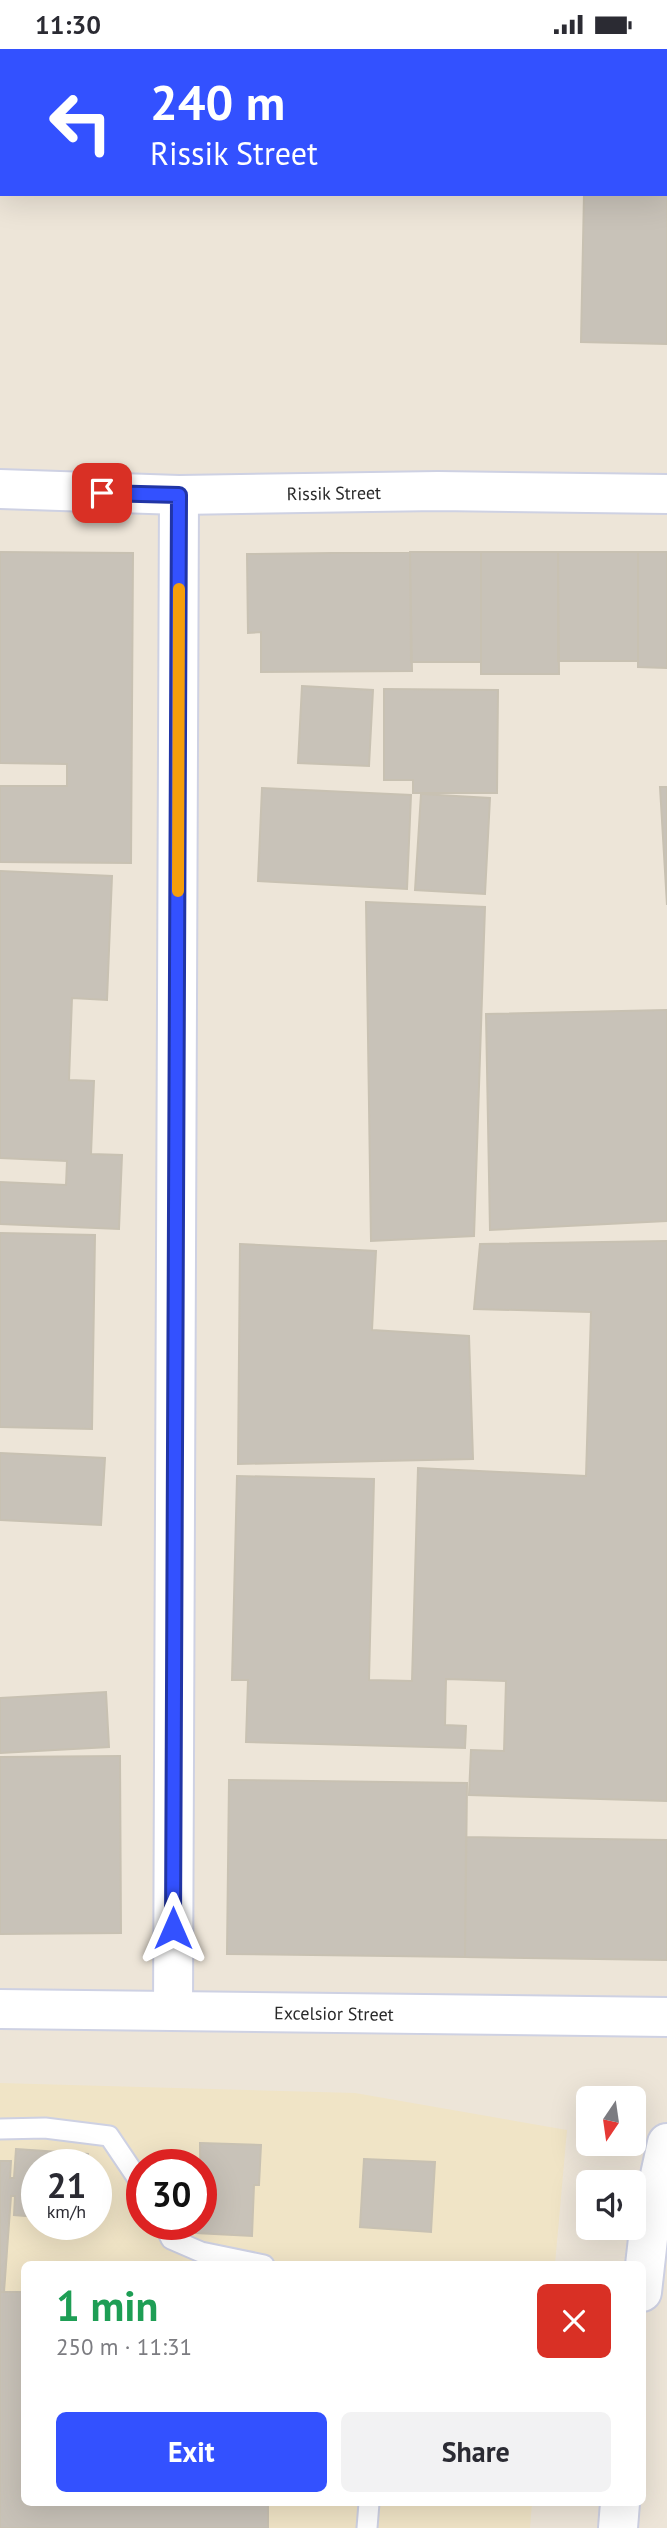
<!DOCTYPE html>
<meta charset="utf-8">
<style>
:root{--surface:#fff;--page:#f2f2f3;--text:#2b2b33;--muted:#7c7c81;--accent:#3351ff}
body{margin:0;font-family:"PT Sans",sans-serif;background:var(--page);color:var(--text);height:100vh;display:flex;flex-direction:column;font-size:26px;white-space:nowrap}
*{box-sizing:border-box;margin:0}
p{font-size:23px;color:var(--muted)}
.icon{flex:none;width:38px;height:38px;fill:none;stroke:currentColor;stroke-width:2;stroke-linecap:round;stroke-linejoin:round}
.map{position:relative;flex:1;overflow:hidden}
.panel{position:absolute;left:21px;top:2212px;width:625px;height:245px;display:flex;flex-direction:column;background:var(--surface);border-radius:10px;box-shadow:0 7px 28px #0002}
.panel>*{flex:none}
.hud{position:absolute;left:0px;top:0px;width:668px;height:147px;box-shadow:0 7px 28px #0002;background:#3351ff;color:#fff;overflow:hidden}
.needle{width:46px;rotate:193deg}
.tools{position:absolute;left:576px;top:2037px;display:grid;gap:14px}
.tools a{display:grid;place-items:center;width:70px;height:70px;border-radius:10px;background:var(--surface);box-shadow:0 7px 28px #0002;font-size:35px}
.speed{position:absolute;left:21px;top:2100px;display:flex;gap:14px;font-size:35px;font-weight:700;text-align:center}
.speed>*{display:grid;place-content:center;width:91px;height:91px;border-radius:50%;background:var(--surface);box-shadow:0 7px 28px #0002;line-height:1}
.speed small{font-size:18px;font-weight:400}
.speed .limit{border:10px solid #d22;background:#fff;color:#111}
.pin{position:absolute;display:grid;place-items:center;width:60px;height:60px;color:#fff;margin:-30px;border-radius:14px;box-shadow:0 4px 10px #0006}
.me{position:absolute;width:77px;margin:-38px;rotate:0deg;stroke-linejoin:round;filter:drop-shadow(0 0 5px #0008)}
.turn{display:flex;align-items:center;gap:24px;height:147px;padding:0 35px;font-size:32px}
.turn .icon{width:91px;height:91px;stroke-width:2.5}
.turn b{display:block;font-size:49px;line-height:60px}
.round{display:grid;place-items:center;flex:none;width:74px;height:74px;border-radius:10px;background:var(--page)}
.head{display:flex;align-items:center;justify-content:space-between;height:119px;padding:0 35px}
h1{font-size:42px;font-weight:700;line-height:52px;color:#1e9e55}
.action{display:flex;gap:14px;margin-top:auto;padding:14px 35px}
.action a{flex:1;height:80px;border-radius:10px;background:var(--accent);color:#fff;font-size:28px;font-weight:700;line-height:80px;text-align:center}
.action a+a{background:var(--page);color:var(--text)}
.status{display:flex;justify-content:space-between;align-items:center;height:49px;padding:0 35px;background:var(--surface);direction:ltr}
.status svg{height:19px;fill:currentColor}
.map>svg:first-child{display:block}
.education{fill:#f0e4c6;fill-rule:evenodd}
.building{fill:#c8c2b8;stroke:#c8c1b2;stroke-width:2}
.lines{fill:none;stroke-linecap:round;stroke-linejoin:round}
.lane-casing{stroke:#ced1e3;stroke-width:23}
.street-casing{stroke:#ced1e3;stroke-width:42}
.secondary-casing{stroke:#ced1e3;stroke-width:42}
.lane{stroke:#fff;stroke-width:19}
.street{stroke:#fff;stroke-width:38}
.secondary{stroke:#fff;stroke-width:38}
.route-casing{stroke:#2135a6;stroke-width:18}
.route{stroke:#3351ff;stroke-width:12}
.slow{stroke:#f59e0b;stroke-width:12}
.labels{text-anchor:middle;dominant-baseline:central;stroke-width:6;stroke-linejoin:round;paint-order:stroke}
.street-label{font-size:18px;fill:#292929;stroke:#fff}
</style>
<div class="status"><b>11:30</b><svg viewBox="0 0 49 12"><path d="M0 12V9h3v3zM5 12V6h3v6zM10 12V3h3v9zM15 12V0h3v12zM26 1h20v11H26zM47 4h2v5h-2z"/></svg></div>
<div class="map">
<svg width="667" height="2479" viewBox="0 0 667 2479">
<rect width="100%" height="100%" fill="#ede5d8"/>
<path class="education" d="M0,2034L355,2044L567,2081L555,2215L24,2216V2454H532L530,2479H0ZM37,2116H96V2175H37ZM142,2116H201V2175H142Z"/>
<path class="building" d="M586,0H667V295L581,293L584,145H667V2Z
M0,503L133,504L131,814L0,813V737H67V715L0,714Z
M410,503L412,622L261,623V583L248,584L247,505Z
M410,503H481V613H411Z
M481,503H558L559,625H481Z
M558,503H638V612H558Z
M638,503H667V619L638,618Z
M302,637L373,641L369,717L298,714Z
M384,640L498,641L497,744H413V731H384Z
M660,738H667V856Z
M262,739L411,746L407,840L258,832Z
M421,745L490,749L485,845L415,841Z
M0,822L112,827L107,951L72,949L69,1031L94,1032L91,1105L122,1106L119,1180L0,1175V1133L66,1136L67,1112L0,1109Z
M366,853L485,858L474,1187L371,1192Z
M667,961V1172L490,1181L486,965Z
M0,1184L95,1186L92,1380L0,1378Z
M667,1192V1752L469,1746L471,1701L504,1702L506,1632L446,1630L445,1676L466,1677L465,1699L246,1693L248,1631H232L237,1427L374,1430L369,1631L412,1632L418,1419L586,1427L591,1263L474,1260L480,1195Z
M240,1195L376,1202L372,1281L469,1287L473,1410L238,1415Z
M0,1404L105,1409L101,1476L0,1471Z
M106,1643L109,1698L0,1704V1649Z
M120,1707L121,1884L0,1885V1708Z
M229,1731L467,1734L465,1908L227,1905Z
M466,1788L667,1791V1911L465,1908Z
M200,2094L261,2096L259,2136H254L252,2187L196,2184V2175H201Z
M16,2100L88,2105L87,2116H37V2168L14,2166L15,2147H11L4,2243H0V2112H11L10,2129H14Z
M364,2110L435,2113L431,2183L360,2178Z
M0,2243H24V2454H268V2479H0Z"/>
<g class="lines">
<g class="lane-casing">
<path id="lane" d="M0,2080L45,2079L109,2087L142,2136
M164,2175L171,2190L201,2203L264,2216
M367,2479L369,2454"/>
</g>
<g class="street-casing">
<g id="street">
<path id="s1" d="M0,1960L667,1968"/>
<path d="M173,1962L179,446"/>
<path d="M642,2243L650,2172L667,2094"/>
<path d="M618,2479L620,2454"/>
</g>
</g>
<g class="secondary-casing">
<g id="secondary">
<path id="s2" d="M0,440L179,446L438,442L667,445"/>
</g>
</g>
<use href="#lane" class="lane"/>
<use href="#street" class="street"/>
<use href="#secondary" class="secondary"/>
</g>
<g class="lines">
<g class="route-casing">
<path id="route" d="M102,444L179,446L173,1879"/>
</g>
<use href="#route" class="route"/>
<path class="slow" d="M178,842L179,540"/>
</g>
<g class="labels">
<g class="street-label">
<text stroke="none"><textPath href="#s2" startOffset="334">Rissik Street</textPath></text>
<text stroke="none"><textPath href="#s1" startOffset="334">Excelsior Street</textPath></text>
</g>
</g>
</svg>
<div class="tools">
<a><svg class="needle" viewBox="-14 -14 28 28"><path d="M0-13l5 13h-10z" fill="#e53935"/><path d="M0 13l5-13h-10z" fill="#7c7c81"/></svg></a>
<a><svg class="icon" aria-label="sound" viewBox="0 0 24 24"><path d="M4 9h4l5-4v14l-5-4H4zM17 9q2 3 0 6"/></svg></a>
</div>
<div class="speed"><div>21<small>km/h</small></div><div class="limit">30</div></div>
<div class="pin" style="left:102px;top:444px;background:#d93025"><svg class="icon" aria-label="arrive" viewBox="0 0 24 24"><path d="M6 21V4h12l-3 4 3 4H6"/></svg></div>
<svg class="me" style="left:173px;top:1879px" viewBox="-20 -20 40 40"><path d="M0-17L14 15 0 8-14 15z" fill="#3351ff" stroke="#fff" stroke-width="4"/></svg>
<div class="hud">
<div class="turn"><svg class="icon" aria-label="left" viewBox="0 0 24 24"><path d="M17 20v-9H6M10 6l-5 5 5 5"/></svg><div><b>240 m</b>Rissik Street</div></div>
</div>
<section class="panel">
<div class="head"><div><h1>1 min</h1><p>250 m · 11:31</p></div><a class="round" style="background:#d93025;color:#fff"><svg class="icon" aria-label="close" viewBox="0 0 24 24"><path d="M6 6l12 12M18 6L6 18"/></svg></a></div>
<div class="action"><a>Exit</a><a>Share</a></div>
</section>
</div>
